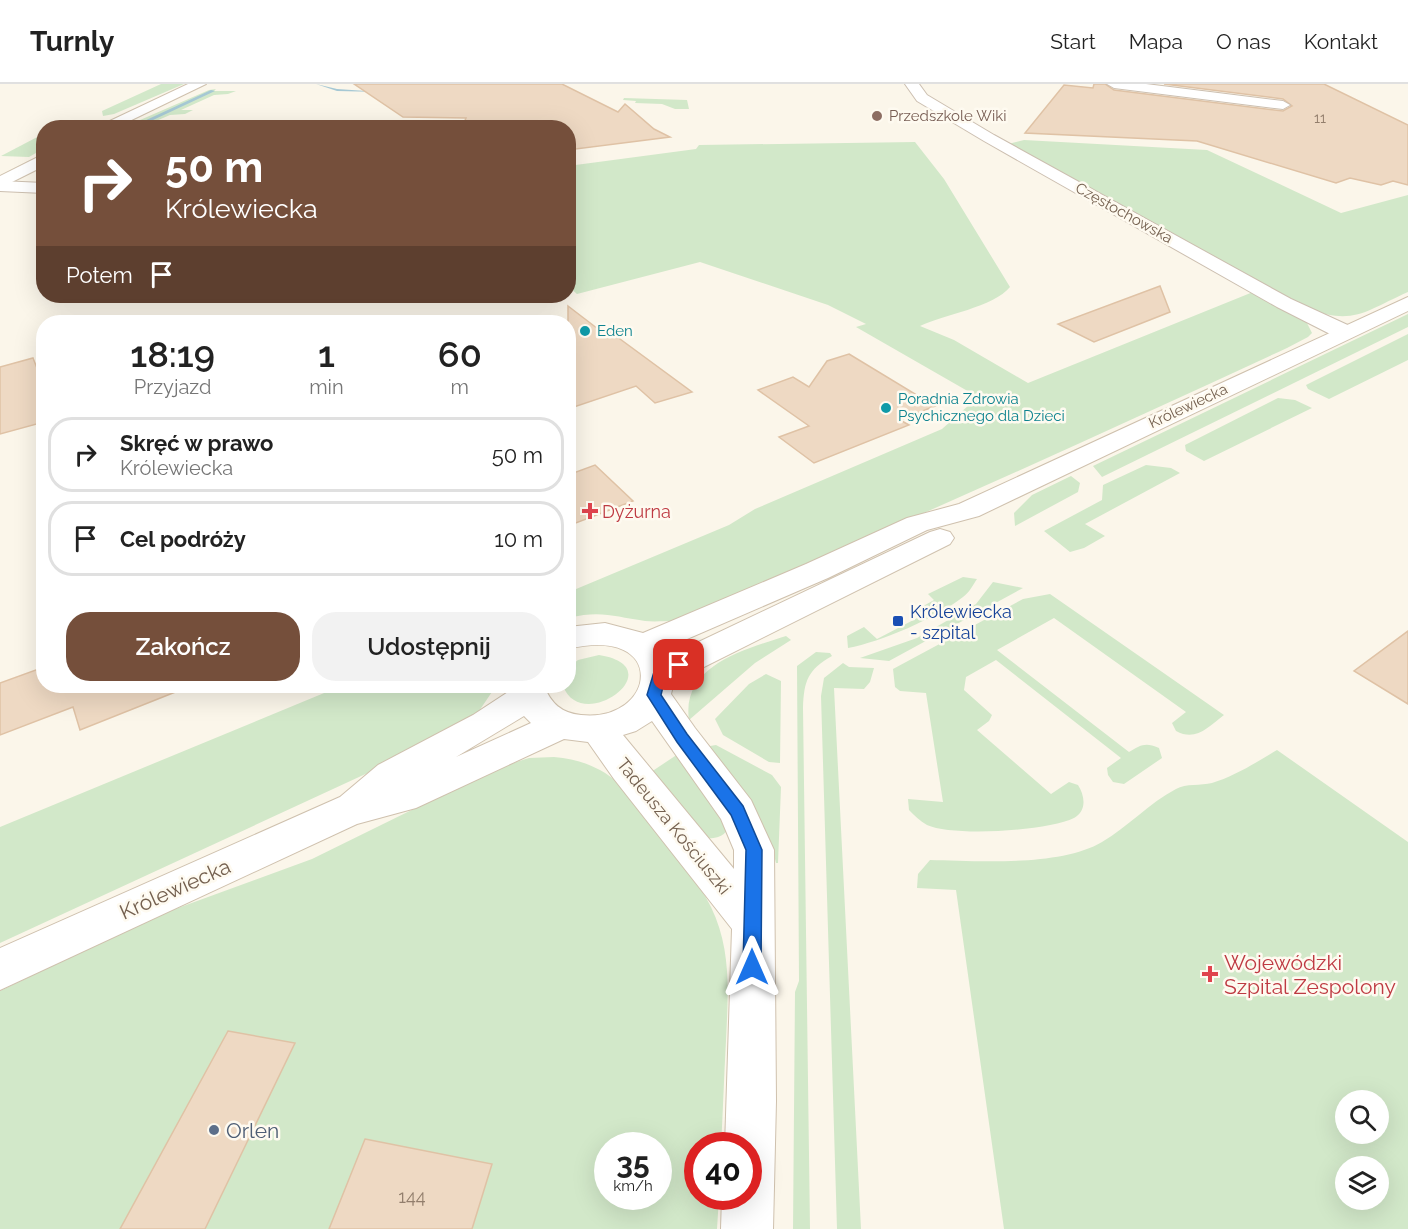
<!DOCTYPE html>
<html lang="pl">
<meta charset="utf-8">
<style>
:root{--surface:#fff;--page:#f2f2f2;--text:#222;--muted:#767676;--line:#e0e0e0;--accent:#754f3b}
body{margin:0;font-family:Raleway,sans-serif;background:var(--page);color:var(--text);height:100vh;display:flex;flex-direction:column;font-size:22px;white-space:nowrap}
*{box-sizing:border-box;margin:0}
p{font-size:20px;color:var(--muted)}
.icon{flex:none;width:33px;height:33px;fill:none;stroke:currentColor;stroke-width:2;stroke-linecap:round;stroke-linejoin:round}
.map{position:relative;flex:1;overflow:hidden}
.panel{position:absolute;left:36px;top:231px;width:540px;height:378px;display:flex;flex-direction:column;background:var(--surface);border-radius:24px;box-shadow:0 6px 24px #0002}
.panel>*{flex:none}
.top-card{position:absolute;left:36px;top:36px;width:540px;height:183px;border-radius:24px;box-shadow:0 6px 24px #0002;background:#754f3b;color:#fff;overflow:hidden}
.controls{position:absolute;left:1335px;top:1006px;display:grid;gap:12px}
.controls a{display:grid;place-items:center;width:54px;height:54px;border-radius:50%;background:var(--surface);box-shadow:0 6px 24px #0002;font-size:30px}
.speed{position:absolute;left:594px;top:1048px;display:flex;gap:12px;font-size:30px;font-weight:700;text-align:center}
.speed>*{display:grid;place-content:center;width:78px;height:78px;border-radius:50%;background:var(--surface);box-shadow:0 6px 24px #0002;line-height:1}
.speed small{font-size:15px;font-weight:400}
.speed .limit{border:9px solid #d22;background:#fff;color:#111}
.pin{position:absolute;display:grid;place-items:center;width:51px;height:51px;color:#fff;margin:-26px;border-radius:12px;box-shadow:0 3px 9px #0006}
.me{position:absolute;width:66px;margin:-33px;rotate:0deg;stroke-linejoin:round;filter:drop-shadow(0 0 4px #0008)}
.turn{display:flex;align-items:center;gap:21px;height:126px;padding:0 30px;font-size:27px}
.turn .icon{width:78px;height:78px;stroke-width:2.5}
.turn b{display:block;font-size:42px;line-height:51px}
.then{display:flex;align-items:center;height:57px;padding:0 30px;background:#0003;gap:12px;font-size:22px}
.eta{display:flex;justify-content:space-evenly;align-items:center;height:102px;text-align:center}
.eta b{font-size:36px;font-weight:600;line-height:42px}
.primary-button{display:flex;gap:12px;margin-top:auto;padding:12px 30px}
.primary-button a{flex:1;height:69px;border-radius:24px;background:var(--accent);color:#fff;font-size:24px;font-weight:600;line-height:69px;text-align:center}
.primary-button a+a{background:var(--page);color:var(--text)}
ul{padding:0;list-style:none}
li{display:flex;align-items:center;gap:18px;height:75px;margin:0 12px 9px;padding:0 18px;border:3px solid var(--line);border-radius:24px}
li div{flex:1}
li b{display:block;font-size:22px}
li em{font-style:normal}
header{display:flex;align-items:center;gap:36px;box-sizing:border-box;height:84px;padding:0 30px;background:var(--surface);border-bottom:2px solid var(--line)}
header strong{font-size:28px}
nav{display:flex;gap:33px;margin-inline-start:auto;font-size:21px}
.map>svg:first-child{display:block}
.green{fill:#d2e8c9;fill-rule:evenodd}
.lines{fill:none;stroke-linecap:round;stroke-linejoin:round}
.stream{fill:#a6c8d4;fill-rule:evenodd}
.building{fill:#eed9c3;stroke:#dfc2a5;stroke-width:1.5}
.street-casing{stroke:#ccbfb0;stroke-width:2}
.secondary-casing{stroke:#cfc1ae;stroke-width:2}
.street{fill:#fff;fill-rule:evenodd}
.secondary{fill:#fff;fill-rule:evenodd}
.route{fill:#1a73e8;stroke:#114b97;stroke-width:1.5}
.education-dot{fill:#8d6e63;stroke:#fefaf0;stroke-width:2}
.culture-dot{fill:#0f9aa8;stroke:#fefaf0;stroke-width:2}
.health-dot{fill:#e0444e;stroke:#fefaf0;stroke-width:2}
.transit-dot{fill:#1a4fb4;stroke:#fefaf0;stroke-width:2}
.service-dot{fill:#5c6f8a;stroke:#fefaf0;stroke-width:2}
.labels{text-anchor:middle;dominant-baseline:central;stroke-width:5;stroke-linejoin:round;paint-order:stroke}
.far-number-label{font-size:14px;fill:#927e6c}
.far-education-label{font-size:15px;fill:#785e54;stroke:#fefaf0;text-anchor:start}
.far-street-label{font-size:15px;fill:#74604f;stroke:#fefaf0}
.far-culture-label{font-size:15px;fill:#0d838f;stroke:#fefaf0;text-anchor:start}
.health-label{font-size:18px;fill:#be3a42;stroke:#fefaf0;text-anchor:start}
.transit-label{font-size:18px;fill:#164399;stroke:#fefaf0;text-anchor:start}
.street-label{font-size:18px;fill:#74604f;stroke:#fefaf0}
.near-number-label{font-size:18px;fill:#927e6c}
.near-street-label{font-size:21px;fill:#74604f;stroke:#fefaf0}
.near-health-label{font-size:21px;fill:#be3a42;stroke:#fefaf0;text-anchor:start}
.near-service-label{font-size:21px;fill:#4e5e75;stroke:#fefaf0;text-anchor:start}
</style>
<header>
<strong>Turnly</strong>
<nav><a>Start</a><a>Mapa</a><a>O nas</a><a>Kontakt</a></nav>
</header>
<div class="map">
<svg width="1408" height="1145" viewBox="0 0 1408 1145">
<rect width="100%" height="100%" fill="#fbf6ea"/>
<path class="green" d="M161,0H184L114,30L103,32L102,27Z
M216,5L214,7H236L228,10L214,11L181,26H193L185,30L170,31L142,43H124L209,6Z
M624,14L687,16L689,25H675L662,20L635,19L636,17L623,16Z
M43,50V65L29,73L1,72Z
M1024,56L1207,66L1341,129L1408,111V208C1367,226 1354,242 1309,225L1008,60Z
M915,58L944,95L1010,203C994,223 943,231 920,242L954,256L1028,299L1253,208L1306,237L1312,249L1308,253L1287,264C1084,358 881,450 674,537C665,537 654,538 645,537C615,533 601,526 569,534V508L729,441L755,425L942,345L978,313L856,243L866,240L828,221L700,178L577,210L569,203L568,82L696,65L699,61Z
M1408,230V243L1102,393L1093,382Z
M1408,250V276L1329,315L1308,305L1306,301Z
M1278,314L1295,316L1312,324L1204,377L1186,367L1185,361Z
M1146,381L1171,384L1180,389L1085,440L1105,452L1084,464L1070,468L1044,447L1102,416L1103,401Z
M1071,392L1080,399L1078,408L1015,442L1014,429L1032,411Z
M963,493L977,495C973,501 969,509 963,513C936,534 881,558 848,564L847,552L864,543L877,555L923,531L918,525L934,516L928,510Z
M993,498L1023,504L889,577L860,574L917,554L976,520Z
M1050,510L1224,631C1208,643 1196,658 1176,647L1172,639L1186,628L1054,534L997,566L1129,668C1141,661 1145,658 1159,664L1162,674L1124,700L1113,698L1108,691L1107,684L1121,674L996,576L966,593L964,606L992,631L989,637L977,646L1051,710L1069,698L1078,701C1085,712 1087,727 1074,734C1048,747 953,753 927,741C920,737 914,731 909,726L908,715L943,718L926,609L900,607L895,603L893,585L1023,515Z
M786,552L791,556L755,579L689,636C681,581 746,565 786,552Z
M816,568L830,569L832,572C808,586 804,596 803,624L810,1145H793L795,908L799,897L797,582Z
M599,571C675,583 582,652 563,602H568L569,583L578,576Z
M843,579L849,583L874,584L870,598L864,605L834,604L861,1145H837L821,612L824,594Z
M766,590L781,597L780,679L769,678L723,651L715,635L749,600Z
M341,602H496L477,630L385,681L0,859V743Z
M716,661L772,691L781,703L778,779H776C766,730 735,700 704,663Z
M1277,666L1408,758V1145H1004L956,806L917,804L918,790L930,776C977,777 1060,783 1102,758C1128,743 1149,719 1176,705C1186,699 1201,702 1212,699C1235,692 1257,678 1277,666ZM1346,1017H1378V1050H1346ZM1346,1083H1378V1116H1346Z
M678,670L730,741C725,754 714,755 702,754L648,690Z
M554,673C580,675 599,683 619,699C651,739 688,777 711,823C732,866 728,911 726,957C724,992 723,1027 721,1062H698V1113H719L717,1145H0V907L156,832L312,775L497,684L529,674ZM608,1062H658V1113H608Z"/>
<g class="lines">
<path class="stream" d="M316,0L337,5L381,8L337,7Z
M211,6L215,7L136,44H129Z"/>
</g>
<path class="building" d="M354,0H562L618,28L625,20L654,45L670,53L568,66V44H462L466,34L403,33Z
M1094,0H1105L1114,6L1283,27L1292,22L1283,15L1164,0H1324L1408,41V101L1393,97L1381,101L1350,94L1336,99L1197,57L1025,49L1064,1L1093,4Z
M1160,202L1170,228L1094,258L1058,240Z
M568,222L602,248L605,244L692,308L655,319L636,302L568,325Z
M849,270L935,322L900,336L909,341L814,379L779,353L809,342L758,306L793,293L809,303L827,277Z
M33,274L44,302V338L0,350V283Z
M595,381L633,417L568,442V391Z
M1408,547V620L1354,587Z
M44,583V602L188,603L80,646L73,623L0,651V599Z
M228,947L295,959L205,1145H120Z
M365,1055L492,1080L472,1145H329Z"/>
<g class="lines">
<g class="street-casing">
<path id="street" d="M905,0H919L927,11L994,51L1291,215L1352,243L1355,248L1352,253L1344,255L1336,253L1277,223L984,57L917,17Z
M1107,0H1146L1283,17L1290,21L1283,25L1114,4Z
M0,97L44,99V109L0,107Z"/>
</g>
<g class="secondary-casing">
<path id="secondary" d="M188,0H206L115,44H95Z
M44,70V82L0,104V92Z
M1408,213V227L979,432L927,446L828,494L664,565L669,572L930,448L940,445L950,448L954,454L950,460L674,598L671,610L695,644L751,716L774,766L776,1017L773,1145H721L722,1113H748V1062H725L732,845L614,695L588,658L564,655L416,724L357,740L0,906V864L340,713L378,681L473,631L511,606L510,602H544C551,619 561,629 581,631C657,639 669,540 568,565V543L605,539L643,549L806,480L907,434L959,420ZM524,632L531,639L456,673ZM652,637L721,735L734,766V785L623,651L636,647Z"/>
</g>
<use href="#street" class="street"/>
<use href="#secondary" class="secondary"/>
</g>
<path class="route" d="M679,576L686,581L684,585L665,594L661,611L687,650L743,722L762,766L761,883L758,889L752,891L746,889L743,883L746,766L731,731L677,658L647,611L654,588Z"/>
<circle class="education-dot" cx="877" cy="32" r="6"/>
<g class="culture-dot">
<circle cx="585" cy="247" r="6"/>
<circle cx="886" cy="324" r="6"/>
</g>
<g class="health-dot">
<path d="M587 418h6v6h6v6h-6v6h-6v-6h-6v-6h6z"/>
<path d="M1207 881h6v6h6v6h-6v6h-6v-6h-6v-6h6z"/>
</g>
<rect class="transit-dot" x="892" y="531" width="12" height="12" rx="3"/>
<circle class="service-dot" cx="214" cy="1046" r="6"/>
<g class="labels">
<g class="far-number-label">
<text x="1320" y="34">11</text>
</g>
<g class="far-education-label">
<text x="889" y="32">Przedszkole Wiki</text>
</g>
<g class="far-street-label">
<text transform="translate(1124 129) rotate(29)">Częstochowska</text>
<text transform="translate(1188 322) rotate(-25)">Królewiecka</text>
</g>
<g class="far-culture-label">
<text x="597" y="247">Eden</text>
<text x="898" y="315">Poradnia Zdrowia<tspan x="898" dy="17">Psychicznego dla Dzieci</tspan></text>
</g>
<g class="health-label">
<text x="602" y="427">Dyżurna</text>
</g>
<g class="transit-label">
<text x="910" y="527">Królewiecka<tspan x="910" dy="21">- szpital</tspan></text>
</g>
<g class="street-label">
<text transform="translate(674 742) rotate(51)">Tadeusza Kościuszki</text>
</g>
<g class="near-number-label">
<text x="412" y="1112">144</text>
</g>
<g class="near-street-label">
<text transform="translate(175 805) rotate(-24)">Królewiecka</text>
</g>
<g class="near-health-label">
<text x="1224" y="878">Wojewódzki<tspan x="1224" dy="24">Szpital Zespolony</tspan></text>
</g>
<g class="near-service-label">
<text x="226" y="1046">Orlen</text>
</g>
</g>
</svg>
<div class="controls">
<a><svg class="icon" aria-label="search" viewBox="0 0 24 24"><circle cx="10" cy="10" r="6"/><path d="M15 15l6 6"/></svg></a>
<a><svg class="icon" aria-label="layers" viewBox="0 0 24 24"><path d="M12 4l9 5-9 5-9-5zM3 14l9 5 9-5"/></svg></a>
</div>
<div class="speed"><div>35<small>km/h</small></div><div class="limit">40</div></div>
<div class="pin" style="left:679px;top:581px;background:#d93025"><svg class="icon" aria-label="arrive" viewBox="0 0 24 24"><path d="M6 21V4h12l-3 4 3 4H6"/></svg></div>
<svg class="me" style="left:752px;top:883px" viewBox="-20 -20 40 40"><path d="M0-17L14 15 0 8-14 15z" fill="#1a73e8" stroke="#fff" stroke-width="4"/></svg>
<div class="top-card">
<div class="turn"><svg class="icon" aria-label="right" viewBox="0 0 24 24"><path d="M7 20v-9h11M14 6l5 5-5 5"/></svg><div><b>50 m</b>Królewiecka</div></div>
<div class="then">Potem<svg class="icon" aria-label="arrive" viewBox="0 0 24 24"><path d="M6 21V4h12l-3 4 3 4H6"/></svg></div>
</div>
<section class="panel">
<div class="eta">
<div><b>18:19</b><p>Przyjazd</p></div>
<div><b>1</b><p>min</p></div>
<div><b>60</b><p>m</p></div>
</div>
<ul>
<li><svg class="icon" aria-label="right" viewBox="0 0 24 24"><path d="M7 20v-9h11M14 6l5 5-5 5"/></svg><div><b>Skręć w prawo</b><p>Królewiecka</p></div><em>50 m</em></li>
<li><svg class="icon" aria-label="arrive" viewBox="0 0 24 24"><path d="M6 21V4h12l-3 4 3 4H6"/></svg><div><b>Cel podróży</b></div><em>10 m</em></li>
</ul>
<div class="primary-button"><a>Zakończ</a><a>Udostępnij</a></div>
</section>
</div>
